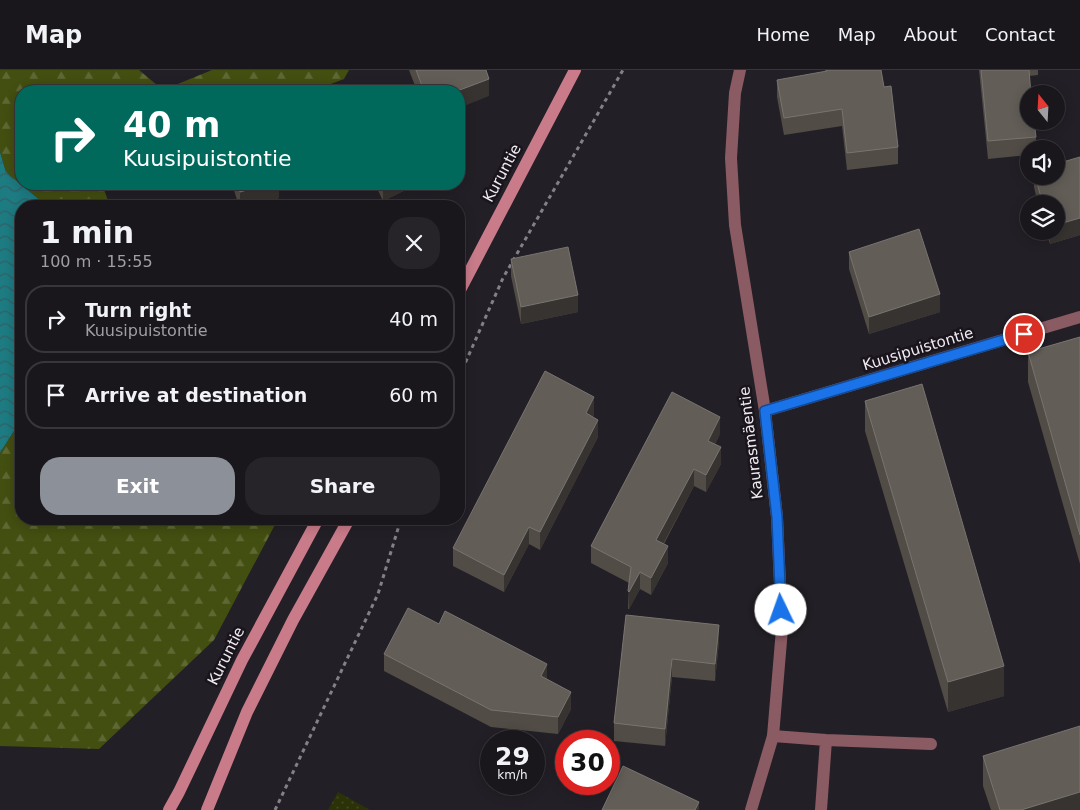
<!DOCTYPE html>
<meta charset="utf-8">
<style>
:root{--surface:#1a171c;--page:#272429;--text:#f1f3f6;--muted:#9f9fa3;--line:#38363b;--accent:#8c9099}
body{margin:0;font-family:"DejaVu Sans",sans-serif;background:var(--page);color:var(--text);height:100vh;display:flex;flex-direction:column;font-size:19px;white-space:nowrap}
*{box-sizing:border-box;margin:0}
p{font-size:16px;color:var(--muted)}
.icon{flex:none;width:28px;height:28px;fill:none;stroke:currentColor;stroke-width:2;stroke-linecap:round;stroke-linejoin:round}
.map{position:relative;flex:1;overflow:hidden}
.panel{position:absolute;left:15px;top:130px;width:450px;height:325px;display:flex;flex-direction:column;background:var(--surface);border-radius:20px;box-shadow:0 2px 12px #0003,0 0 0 1px var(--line)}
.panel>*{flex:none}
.banner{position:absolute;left:15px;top:15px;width:450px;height:105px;border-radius:20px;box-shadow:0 2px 12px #0003,0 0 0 1px var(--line);background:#00695c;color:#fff;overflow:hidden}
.needle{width:32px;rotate:342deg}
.fabs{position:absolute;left:1020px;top:15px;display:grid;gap:10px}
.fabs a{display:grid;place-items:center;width:45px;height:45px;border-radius:50%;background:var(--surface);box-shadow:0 2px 12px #0003,0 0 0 1px var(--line);font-size:25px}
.speed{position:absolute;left:480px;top:660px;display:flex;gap:10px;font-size:25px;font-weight:700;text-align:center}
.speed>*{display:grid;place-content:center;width:65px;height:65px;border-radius:50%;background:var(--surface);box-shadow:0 2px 12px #0003,0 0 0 1px var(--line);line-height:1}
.speed small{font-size:12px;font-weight:400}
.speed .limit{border:8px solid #d22;background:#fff;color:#111}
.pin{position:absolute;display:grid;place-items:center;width:42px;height:42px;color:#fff;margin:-21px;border:2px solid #fff;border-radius:50%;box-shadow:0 1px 5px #0007}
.me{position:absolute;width:55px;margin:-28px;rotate:357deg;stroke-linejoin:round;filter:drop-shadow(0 0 4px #0008)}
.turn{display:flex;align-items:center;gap:18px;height:105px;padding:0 25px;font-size:22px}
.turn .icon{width:65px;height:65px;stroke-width:2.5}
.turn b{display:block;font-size:35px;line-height:42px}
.round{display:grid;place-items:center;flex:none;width:52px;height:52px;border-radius:20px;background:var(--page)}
.headline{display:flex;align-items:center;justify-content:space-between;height:85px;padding:0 25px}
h1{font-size:30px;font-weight:600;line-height:38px}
.action{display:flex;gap:10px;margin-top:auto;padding:10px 25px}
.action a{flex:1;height:58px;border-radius:20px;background:var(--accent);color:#fff;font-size:20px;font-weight:600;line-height:58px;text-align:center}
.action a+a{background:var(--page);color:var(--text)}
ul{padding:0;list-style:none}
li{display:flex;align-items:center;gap:15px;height:68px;margin:0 10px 8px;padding:0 15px;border:2px solid var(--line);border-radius:20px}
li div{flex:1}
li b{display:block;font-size:19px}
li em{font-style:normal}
header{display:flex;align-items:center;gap:30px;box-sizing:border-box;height:70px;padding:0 25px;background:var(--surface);border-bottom:1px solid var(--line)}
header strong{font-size:24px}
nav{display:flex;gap:28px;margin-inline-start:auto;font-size:18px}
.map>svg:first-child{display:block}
.grass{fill:url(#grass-dots)}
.forest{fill:url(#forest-firs)}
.water{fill:url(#water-waves)}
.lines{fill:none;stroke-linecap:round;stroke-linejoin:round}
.path{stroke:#848087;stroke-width:3;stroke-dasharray:4 4;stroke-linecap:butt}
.service{stroke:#8b5b63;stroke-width:12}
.minor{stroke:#8b5b63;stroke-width:12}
.secondary{stroke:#c97b89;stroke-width:12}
.wall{fill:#514c45}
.shaded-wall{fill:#373331}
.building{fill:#625d57;stroke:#787470}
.route-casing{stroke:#114b97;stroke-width:12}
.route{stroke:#1a73e8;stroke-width:9}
.labels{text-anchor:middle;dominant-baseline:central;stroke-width:5;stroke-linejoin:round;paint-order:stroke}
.street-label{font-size:15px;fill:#efecf1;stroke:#1a151d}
</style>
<header>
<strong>Map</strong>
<nav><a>Home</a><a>Map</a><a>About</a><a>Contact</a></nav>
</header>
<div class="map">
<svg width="1080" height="740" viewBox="0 0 1080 740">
<defs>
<pattern id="grass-dots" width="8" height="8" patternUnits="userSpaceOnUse" patternTransform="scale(1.25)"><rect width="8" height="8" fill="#2b3207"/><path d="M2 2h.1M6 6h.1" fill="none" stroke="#40461f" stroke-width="1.8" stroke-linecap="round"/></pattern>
<pattern id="forest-firs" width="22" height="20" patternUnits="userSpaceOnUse" patternTransform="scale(1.25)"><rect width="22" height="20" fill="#434e11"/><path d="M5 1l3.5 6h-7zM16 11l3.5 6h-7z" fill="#5e6834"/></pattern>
<pattern id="water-waves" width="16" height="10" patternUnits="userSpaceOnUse" patternTransform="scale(1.25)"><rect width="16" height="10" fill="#1d7b82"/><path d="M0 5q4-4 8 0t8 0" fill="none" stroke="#326165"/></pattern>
</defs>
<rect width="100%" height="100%" fill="#231f26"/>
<path class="grass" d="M338,722L370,740H328Z"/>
<path class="forest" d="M0,0H139L163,20L212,0H349L344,9L312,21H21V114H102L110,136H47L6,102L0,82Z
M21,350V449H278L214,570L99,679L0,676V383Z"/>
<path class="water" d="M0,82L6,102L47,136H21V350L0,383Z"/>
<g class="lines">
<path class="path" d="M459,307L503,208L623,0
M275,740L378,524L401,449"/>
<path class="service" d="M773,666L826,670L931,674
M821,740L826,670"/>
<path class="minor" d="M740,0L735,23L731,88L735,155L765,341L777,447L782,559L773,666L751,740
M765,341L1080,247"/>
<path class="secondary" d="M459,222L575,0
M169,740L179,722L242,590L318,449
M207,740L247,642L293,550L349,449"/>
</g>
<path class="wall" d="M409,0H486L489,26L459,21H417Z
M825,0H881L884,17L898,77V94L847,100L842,56L784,65L777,27V10L825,2Z
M979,0H1038V5L1029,6L1036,67V79H1029V85L988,89Z
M1080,87V165L1050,174L1046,161H1056V134H1038L1034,117V106H1056V94Z
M232,114H279V128L251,136H239Z
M375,114H418L383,131Z
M849,182L940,242L869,264L849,199Z
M511,189L578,242L521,254L511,206Z
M1080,267V494L1028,312V282Z
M865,331L1004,626L948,642L865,361Z
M594,344L593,347L598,367L540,480L529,474L504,522L453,496V478Z
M720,364L715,374L721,394L706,422L694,416L664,474L668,493L651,525L640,519L629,539H628L629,513L591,493V476Z
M626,545L719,572L715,611L672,607L665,676L614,671V653Z
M384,584L547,609L571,639L558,664L491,657L384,601Z
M983,686L1080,740H991L983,716Z"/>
<path class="shaded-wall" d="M489,9V26L459,38V21H457Z
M268,114H279V128L251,136H240V122Z
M383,114H418L383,131Z
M1080,148V165L1050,174V161H1056V155Z
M940,224V242L869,264V247Z
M578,225V242L521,254V237Z
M594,327V344L586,360V343Z
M720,347V364L708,388V371Z
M598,350V367L540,480V462Z
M721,377V394L706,422V405Z
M694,399V416L656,487V470Z
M529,457V474L504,522V505Z
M668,476V493L651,525V508Z
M640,502V519L629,539V522Z
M719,555V572L715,611V594Z
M672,589V607L665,676V659Z
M547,594V611L541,606Z
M1004,596V626L948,642V612Z
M571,622V639L558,664V647Z
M1080,722V740H1021Z
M699,732V740H695Z"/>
<path class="building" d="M416,0H486L489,9L457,21H424Z
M827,0H881L884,17L891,16L898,77L847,83L842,39L784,48L777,10L827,1Z
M981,0H1029L1031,24H1029V51H1034L1036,67L988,71Z
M1080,87V148L1056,155V134H1043L1035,106H1056V94Z
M238,114H268L240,122Z
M919,159L940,224L869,247L849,182Z
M568,177L578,225L521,237L511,189Z
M1080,267V465L1028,282Z
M545,301L594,327L586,343L598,350L540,462L529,457L504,505L453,478Z
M922,314L1004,596L948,612L865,331Z
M672,322L720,347L708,371L721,377L706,405L694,399L656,470L668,476L651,508L640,502L629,522L628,521L631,497L591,476Z
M408,538L439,554L445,541L547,594L541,606L571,622L558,647L491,640L384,584Z
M626,545L719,555L715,594L672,589L665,659L614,653Z
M1080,656V722L1021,740H1000L983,686Z
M623,696L699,732L695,740H602Z"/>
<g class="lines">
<g class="route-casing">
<path id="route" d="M781,540L777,447L765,341L1024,264"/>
</g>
<use href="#route" class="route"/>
</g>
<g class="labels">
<g class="street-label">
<text transform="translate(502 103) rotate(-62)">Kuruntie</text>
<text transform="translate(918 279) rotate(-17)">Kuusipuistontie</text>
<text transform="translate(751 373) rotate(-97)">Kaurasmäentie</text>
<text transform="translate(226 586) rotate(-63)">Kuruntie</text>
</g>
</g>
</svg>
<div class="fabs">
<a><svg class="needle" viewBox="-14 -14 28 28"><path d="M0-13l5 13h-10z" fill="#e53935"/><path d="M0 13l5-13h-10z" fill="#9f9fa3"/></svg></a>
<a><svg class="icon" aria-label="sound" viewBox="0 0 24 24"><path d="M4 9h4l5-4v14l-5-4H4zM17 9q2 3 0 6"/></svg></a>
<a><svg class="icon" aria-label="layers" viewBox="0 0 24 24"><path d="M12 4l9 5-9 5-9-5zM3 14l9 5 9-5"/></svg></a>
</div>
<div class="speed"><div>29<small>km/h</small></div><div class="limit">30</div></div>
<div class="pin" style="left:1024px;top:264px;background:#d93025"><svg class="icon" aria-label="arrive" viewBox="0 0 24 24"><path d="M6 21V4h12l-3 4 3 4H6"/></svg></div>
<svg class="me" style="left:781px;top:540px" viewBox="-20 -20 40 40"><circle r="19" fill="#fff"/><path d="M0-13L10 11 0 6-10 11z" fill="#1a73e8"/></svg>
<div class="banner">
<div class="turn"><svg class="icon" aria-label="right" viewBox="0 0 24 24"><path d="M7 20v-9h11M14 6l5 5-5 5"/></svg><div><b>40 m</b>Kuusipuistontie</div></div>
</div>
<section class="panel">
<div class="headline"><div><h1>1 min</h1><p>100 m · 15:55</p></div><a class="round"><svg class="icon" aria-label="close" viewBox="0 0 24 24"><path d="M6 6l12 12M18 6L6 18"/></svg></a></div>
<ul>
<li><svg class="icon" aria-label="right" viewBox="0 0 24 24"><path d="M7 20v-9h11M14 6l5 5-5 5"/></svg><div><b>Turn right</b><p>Kuusipuistontie</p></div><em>40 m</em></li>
<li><svg class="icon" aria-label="arrive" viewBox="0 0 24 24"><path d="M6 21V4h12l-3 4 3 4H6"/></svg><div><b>Arrive at destination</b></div><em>60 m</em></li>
</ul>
<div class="action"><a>Exit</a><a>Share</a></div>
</section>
</div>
